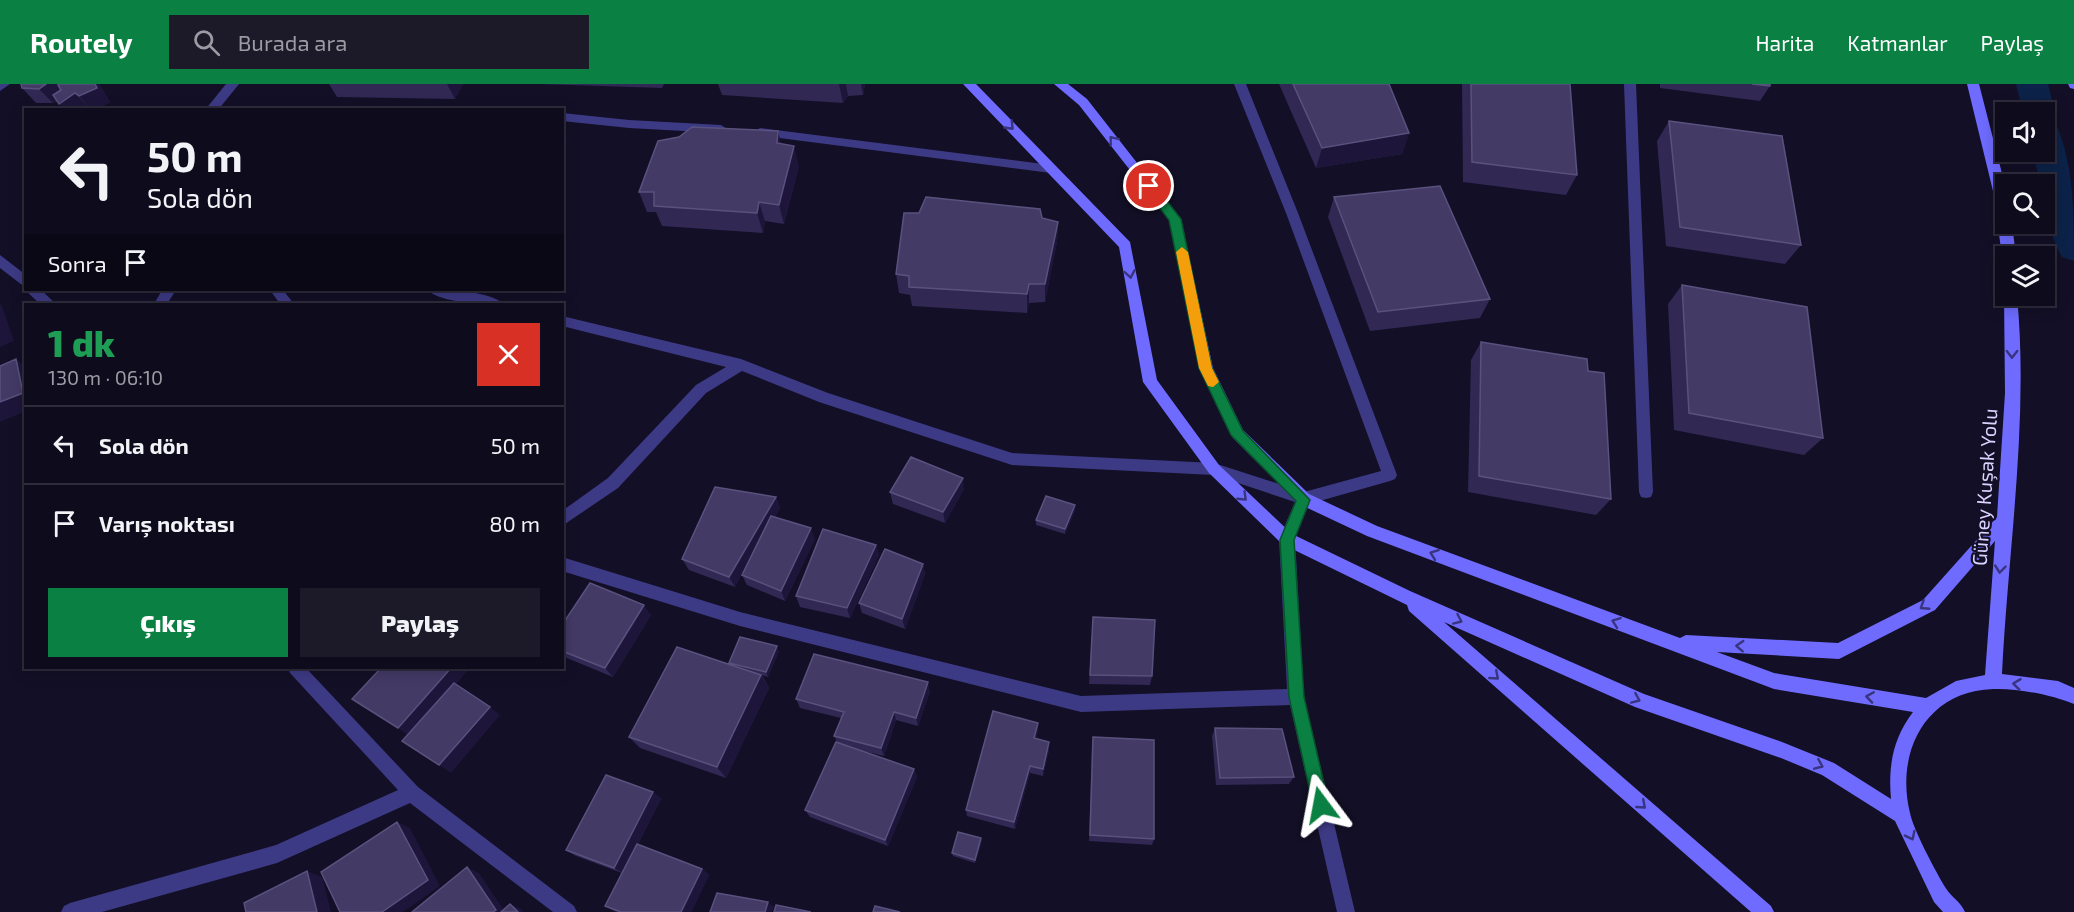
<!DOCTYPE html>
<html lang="tr">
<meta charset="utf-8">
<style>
:root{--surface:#0e0b1c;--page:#1c1929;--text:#f1f3f6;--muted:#9b9ba3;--line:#2e2b3b;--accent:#0b8043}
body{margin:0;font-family:"Exo 2",sans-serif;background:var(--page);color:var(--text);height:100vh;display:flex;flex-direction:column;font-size:22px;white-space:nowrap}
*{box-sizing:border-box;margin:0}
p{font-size:20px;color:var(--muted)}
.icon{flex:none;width:33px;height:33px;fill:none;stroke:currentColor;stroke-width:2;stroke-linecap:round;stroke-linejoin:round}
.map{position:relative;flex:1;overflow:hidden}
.panel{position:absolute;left:24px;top:219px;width:540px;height:366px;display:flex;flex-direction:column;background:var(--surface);border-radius:0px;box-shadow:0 3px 15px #0003,0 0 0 2px var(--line)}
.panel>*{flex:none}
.top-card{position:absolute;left:24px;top:24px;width:540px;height:183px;border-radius:0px;box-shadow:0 3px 15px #0003,0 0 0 2px var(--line);background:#0e0b1c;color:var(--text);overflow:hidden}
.fabs{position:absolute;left:1995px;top:18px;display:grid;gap:12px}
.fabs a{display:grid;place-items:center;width:60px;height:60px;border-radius:0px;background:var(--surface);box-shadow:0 3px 15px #0003,0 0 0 2px var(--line);font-size:30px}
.pin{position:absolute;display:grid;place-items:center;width:51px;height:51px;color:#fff;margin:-26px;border:3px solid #fff;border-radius:50%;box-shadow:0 2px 6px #0007}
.me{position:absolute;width:66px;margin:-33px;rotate:347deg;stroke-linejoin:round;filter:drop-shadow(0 0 4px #0008)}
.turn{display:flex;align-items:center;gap:21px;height:126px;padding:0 24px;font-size:27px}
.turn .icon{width:78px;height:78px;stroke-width:2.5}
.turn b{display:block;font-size:42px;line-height:51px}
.then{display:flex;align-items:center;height:57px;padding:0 24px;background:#0003;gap:12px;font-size:22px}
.round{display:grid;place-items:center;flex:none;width:63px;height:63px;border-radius:0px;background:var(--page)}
.overview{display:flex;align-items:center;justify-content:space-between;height:102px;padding:0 24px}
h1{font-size:36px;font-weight:800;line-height:45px;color:#1e9e55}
.primary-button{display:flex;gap:12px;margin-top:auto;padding:12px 24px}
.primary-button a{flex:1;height:69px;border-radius:0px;background:var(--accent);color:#fff;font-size:24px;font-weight:800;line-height:69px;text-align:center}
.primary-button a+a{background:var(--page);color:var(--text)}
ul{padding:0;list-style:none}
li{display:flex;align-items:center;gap:18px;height:78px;padding:0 24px;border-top:2px solid var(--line)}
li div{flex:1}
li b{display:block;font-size:22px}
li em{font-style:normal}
header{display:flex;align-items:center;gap:36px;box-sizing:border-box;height:84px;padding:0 30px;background:var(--accent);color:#fff}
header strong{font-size:28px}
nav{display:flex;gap:33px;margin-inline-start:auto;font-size:21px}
.search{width:420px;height:54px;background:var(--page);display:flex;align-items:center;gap:15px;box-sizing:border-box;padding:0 21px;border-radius:0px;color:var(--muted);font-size:22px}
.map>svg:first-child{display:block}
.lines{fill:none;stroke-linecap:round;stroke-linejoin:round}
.canal{fill:#0c2248;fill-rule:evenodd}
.minor{fill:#3d3a85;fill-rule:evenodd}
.secondary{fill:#6f6bff;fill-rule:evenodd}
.wall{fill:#312854}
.shaded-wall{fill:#1d163a}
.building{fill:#433a66;stroke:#5a527e;stroke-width:1.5}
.oneway{stroke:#38347d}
.route{fill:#0b8043;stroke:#07532c;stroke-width:1.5}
.slow{fill:#f59e0b}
.labels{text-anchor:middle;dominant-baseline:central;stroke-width:4.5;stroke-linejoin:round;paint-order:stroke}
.street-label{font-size:20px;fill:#d9d4ff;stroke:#130f26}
</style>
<header>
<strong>Routely</strong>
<div class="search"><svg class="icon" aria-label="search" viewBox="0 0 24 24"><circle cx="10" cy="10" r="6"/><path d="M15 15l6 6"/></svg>Burada ara</div>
<nav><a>Harita</a><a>Katmanlar</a><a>Paylaş</a></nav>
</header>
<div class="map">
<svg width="2074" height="828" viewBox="0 0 2074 828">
<rect width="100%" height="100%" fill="#130f26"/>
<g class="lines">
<path class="canal" d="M2016,0H2048L2055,28L2050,36L2046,37L2056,40C2074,80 2074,132 2074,177L2062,173C2050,153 2044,124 2044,100H2041L2032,68H2044V28H2023Z"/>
<path class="minor" d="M0,0H10L0,7Z
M226,0H239L218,26H205Z
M1234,0H1246L1298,129L1397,391L1395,395L1390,397L1309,420L1295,455L1304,613L1355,828H1337L1290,621L1081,628L740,542L562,487V473L740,528L1081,612L1287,605L1279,455L1295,418L1214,391L1012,381L819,318L742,287L706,309L618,404L562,442V427L608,394L696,301L726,283L562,242V232L741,275L828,309L1012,369L1214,379L1304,408L1381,387L1286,129Z
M1624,0H1636L1653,408L1651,413L1646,414L1641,413L1639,408Z
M486,22L492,23L494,26H480Z
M562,29L629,36L721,41L727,45L721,49L629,44L562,37Z
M760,44L1051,81L1057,85L1051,89L756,51L754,48Z
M0,171L26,191V204L0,184Z
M25,206H41L56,220H40Z
M162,206H176L167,220H154Z
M270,206H283L294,220H280Z
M428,206C443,204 494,208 503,220C488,222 437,218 428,206Z
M288,584H306L418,703L574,822L577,828H553L410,719L277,779L102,828H61L64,822L70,819L276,761L398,706L290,589Z"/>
<path class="secondary" d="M963,0H976L1130,158L1157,296L1219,381L1292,450L1410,507L1644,610L1782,658L1834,679L1891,715C1888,682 1893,654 1913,628L1774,605L1367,452L1299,420L1233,354L1199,284L1169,136L1079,21L1054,0H1068L1087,15L1181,135L1213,284L1243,346L1309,410L1377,442L1680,554L1686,551L1838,559L1923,516L1997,433L2005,309L2004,212L2006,210L2017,212C2029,336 2008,466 2002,590L2058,597L2074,604V620C2052,611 2018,604 1993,605C1926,607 1895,668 1910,729C1913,745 1936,788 1945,803C1951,813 1961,818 1965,828H1943L1934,818L1895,737L1822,691L1781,674L1635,623L1444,538L1771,822L1774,828H1751L1409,527L1407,521L1282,460L1209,389L1143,298L1119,163ZM1995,457L1985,591L1956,597L1926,614L1774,589L1717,568L1839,575L1845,572L1935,526Z
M1967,0H1979L2006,105V140H2012L2016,172H2006V176L2002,172L1993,107Z
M2068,0H2074V5L2070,4Z"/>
</g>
<path class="wall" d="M21,0H99L110,18L94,26H91L89,23L57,17L53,19H36L22,4Z
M329,0H463L455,15L337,13Z
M540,0H664L662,4Z
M718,0H865L863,11L848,12L843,19L722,11Z
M1279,0H1389L1409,49L1402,70L1316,84Z
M1462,0H1570L1577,91L1566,111L1463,98Z
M1660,0H1770V2L1760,17L1660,4Z
M1669,37L1801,161L1785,180L1666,162L1657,57Z
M781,60L799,82L784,140L765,137L763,149L662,142L656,128H647L639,108Z
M1334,113L1490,215L1480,234L1370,247L1328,133Z
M1042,134L1058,138L1057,158L1045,218L1029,219L1027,229L912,222L910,211L899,209L896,190Z
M1682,201L1823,354L1804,371L1674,346L1668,220Z
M1481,258L1588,287L1611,415L1596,431L1468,408L1471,276Z
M964,405L945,439L893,420L890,408Z
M776,413L780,424L775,433L815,455L785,517L747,501L742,491V490L735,503L689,486L682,475Z
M1075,427L1065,450L1036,441V436Z
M876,461L879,471L850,534L800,523L796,512Z
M923,480L925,490L905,545L862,529L859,519Z
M651,531L613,593L562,572V541Z
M1093,533L1152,592L1150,601L1089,600Z
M779,567L768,593L762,591L769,604L726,694L640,664L629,653L730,581L729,579Z
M930,607L918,642L896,636L884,672L855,665L914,685L917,693L888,762L810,733L805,726L837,658L834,652L841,634L800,624L796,615Z
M1038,639V647L1036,654L1049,666L1043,692L1030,689L1015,745L967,732L966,726Z
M1215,644L1294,693L1289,700L1216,701L1212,652Z
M1093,653L1154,755L1152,761L1089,757L1092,661Z
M653,708L661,715L638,760L702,785L709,791L691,828H617L614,827L605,822L622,789L576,772L566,766Z
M982,757L975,779L953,772L952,769Z"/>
<path class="shaded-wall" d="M46,0H63L70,7L53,19L39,5Z
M95,0H99L110,18L94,26H92L79,12Z
M447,0H463L455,15Z
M839,0H846L848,12L843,19Z
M861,0H865L863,11Z
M75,9L89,23L86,26H64L59,20Z
M562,45L567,54L562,65Z
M778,47L783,67L777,59Z
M1409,49L1402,70L1316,84L1322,64Z
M794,62L799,82L784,140L779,121Z
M759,118L765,137L763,149L757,129Z
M1058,138L1057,158L1045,218V200Z
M1029,200V219L1027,229V210Z
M0,220L2,222L14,257L0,263Z
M16,275L26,283V327L0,338V318Z
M963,394L964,405L945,439L943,428Z
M776,413L780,424L735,503L729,493Z
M1075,421V427L1065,450V445Z
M811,444L815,455L785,517L781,507Z
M876,461L879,471L850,534L847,524Z
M923,480L925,490L905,545L902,535Z
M644,521L651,531L613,593L605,584Z
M777,562L779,567L768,593L766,588Z
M451,584H470L410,653L398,644Z
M761,591L769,604L726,694L717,683Z
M928,598L930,607L918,642L916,634Z
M490,623L500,631L451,689L439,681Z
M894,628L896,636L884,672L881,664Z
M1038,639V647L1034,662V654Z
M1049,658V666L1043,692V685Z
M1030,682V689L1015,745L1014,738Z
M914,685L917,693L888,762L885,756Z
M653,708L661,715L623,789L614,784Z
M397,738L410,744L440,802L403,828H382Z
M981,754L982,757L975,779V776Z
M467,783L479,789L505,828H493Z
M702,785L709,791L691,828H681Z
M307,787L322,793L331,828H317Z
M768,818L774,823L772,828H765Z
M510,820L521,825L524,828H518Z"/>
<path class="building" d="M21,0H46L39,5L22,4Z
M60,0H95L97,4L79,12L75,9L59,20L53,11L61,6L58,1Z
M1293,0H1389L1409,49L1322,64Z
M1471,0H1570L1577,91L1472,78Z
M1752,0H1770V2Z
M1669,37L1782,52L1801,161L1680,143Z
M692,43L778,47L777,59L794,62L779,121L759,118L757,129L654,122V108H639L658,57L679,53Z
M1440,102L1490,215L1378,228L1334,113Z
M926,113L1040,125L1042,134L1058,138L1045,200H1029L1027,210L909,203V192L896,190L904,129H919Z
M1682,201L1807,223L1823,354L1689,329Z
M1481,258L1587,275L1588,287L1604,289L1611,415L1479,392Z
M16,275L23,309L0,318V282Z
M911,373L963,394L943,428L890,408Z
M715,403L776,413L729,493L682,475Z
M1046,412L1075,421L1065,445L1036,436Z
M771,432L811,444L781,507L742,491Z
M823,445L876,461L847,524L796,512Z
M885,465L923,480L902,535L859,519Z
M590,499L644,521L605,584L562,567V541Z
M1093,533L1155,536L1152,592L1090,591Z
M740,553L777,562L766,588L729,579Z
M677,563L761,591L717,683L629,653Z
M814,570L928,598L916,634L894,628L881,664L834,652L844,628L796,615Z
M381,584H451L398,644L352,615Z
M454,599L490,623L439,681L402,657Z
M993,627L1038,639L1034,654L1049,658L1043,685L1030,682L1014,738L966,726Z
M1215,644L1282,645L1294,693L1220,694Z
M1093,653L1154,656V755L1090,751Z
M836,658L914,685L885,756L805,726Z
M606,691L653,708L614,784L566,766Z
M397,738L428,796L382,828H340L321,788Z
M958,748L981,754L975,776L952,769Z
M637,760L702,785L681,828H621L605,822Z
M467,783L496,826L493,828H412Z
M307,787L317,828H246L244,819Z
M717,809L768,818L765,828H710Z
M510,820L518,828H501Z
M776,821L811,828H774Z
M875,822L900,828H873Z"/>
<defs><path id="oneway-chevron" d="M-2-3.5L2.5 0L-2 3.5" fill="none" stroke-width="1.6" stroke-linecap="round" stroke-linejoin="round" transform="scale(1.5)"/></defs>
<g class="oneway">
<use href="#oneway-chevron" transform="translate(1010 42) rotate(46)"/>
<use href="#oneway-chevron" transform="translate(1113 56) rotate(-128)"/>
<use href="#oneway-chevron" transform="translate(1130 190) rotate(80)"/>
<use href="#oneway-chevron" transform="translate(2012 270) rotate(91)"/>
<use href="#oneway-chevron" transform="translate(1243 413) rotate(44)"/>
<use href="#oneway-chevron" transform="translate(1434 470) rotate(-160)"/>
<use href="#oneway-chevron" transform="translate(2000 485) rotate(96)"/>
<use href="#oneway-chevron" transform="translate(1924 522) rotate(147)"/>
<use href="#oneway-chevron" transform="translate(1458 536) rotate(24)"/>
<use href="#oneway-chevron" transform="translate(1616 538) rotate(-160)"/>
<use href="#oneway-chevron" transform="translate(1740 562) rotate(-177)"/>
<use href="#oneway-chevron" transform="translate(1495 592) rotate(41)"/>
<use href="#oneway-chevron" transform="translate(2017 600) rotate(-173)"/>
<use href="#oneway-chevron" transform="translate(1870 613) rotate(-171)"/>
<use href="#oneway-chevron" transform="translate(1636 615) rotate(23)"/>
<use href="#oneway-chevron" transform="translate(1819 681) rotate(23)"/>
<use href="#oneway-chevron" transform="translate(1642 721) rotate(41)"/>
<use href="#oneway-chevron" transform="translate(1911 752) rotate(64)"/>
</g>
<path class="route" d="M1149,98L1153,99L1181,135L1212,284L1243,347L1310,416L1294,456L1304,613L1329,721L1327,726L1321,729L1316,726L1313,721L1289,613L1280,456L1296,417L1231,351L1199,284L1169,136L1143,102Z"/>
<path class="slow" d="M1182,163L1188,168L1212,284L1219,298L1213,303L1208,302L1199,284L1176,168Z"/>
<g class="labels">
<g class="street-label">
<text transform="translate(1984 403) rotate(-86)">Güney Kuşak Yolu</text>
</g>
</g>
</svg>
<div class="fabs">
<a><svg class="icon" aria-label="sound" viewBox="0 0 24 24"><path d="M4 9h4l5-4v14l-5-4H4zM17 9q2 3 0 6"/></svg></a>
<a><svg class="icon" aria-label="search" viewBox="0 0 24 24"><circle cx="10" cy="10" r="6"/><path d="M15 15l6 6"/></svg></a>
<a><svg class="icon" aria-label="layers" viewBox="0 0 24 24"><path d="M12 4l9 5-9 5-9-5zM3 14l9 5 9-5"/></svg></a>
</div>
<div class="pin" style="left:1149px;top:102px;background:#d93025"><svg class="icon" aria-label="arrive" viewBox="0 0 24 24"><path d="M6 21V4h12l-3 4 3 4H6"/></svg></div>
<svg class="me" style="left:1321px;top:721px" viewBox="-20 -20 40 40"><path d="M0-17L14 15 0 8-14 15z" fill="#0b8043" stroke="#fff" stroke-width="4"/></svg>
<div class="top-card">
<div class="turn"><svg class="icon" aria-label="left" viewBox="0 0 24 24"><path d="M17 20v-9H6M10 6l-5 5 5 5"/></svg><div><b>50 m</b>Sola dön</div></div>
<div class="then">Sonra<svg class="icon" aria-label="arrive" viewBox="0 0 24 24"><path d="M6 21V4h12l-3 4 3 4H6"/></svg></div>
</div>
<section class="panel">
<div class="overview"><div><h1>1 dk</h1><p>130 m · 06:10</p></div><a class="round" style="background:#d93025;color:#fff"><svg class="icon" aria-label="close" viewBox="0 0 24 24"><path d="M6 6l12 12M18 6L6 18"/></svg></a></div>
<ul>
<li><svg class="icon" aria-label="left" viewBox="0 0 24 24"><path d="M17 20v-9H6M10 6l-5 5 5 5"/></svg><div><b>Sola dön</b></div><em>50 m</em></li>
<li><svg class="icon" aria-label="arrive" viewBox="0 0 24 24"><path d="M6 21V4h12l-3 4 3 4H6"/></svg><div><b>Varış noktası</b></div><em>80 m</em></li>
</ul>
<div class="primary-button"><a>Çıkış</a><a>Paylaş</a></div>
</section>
</div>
